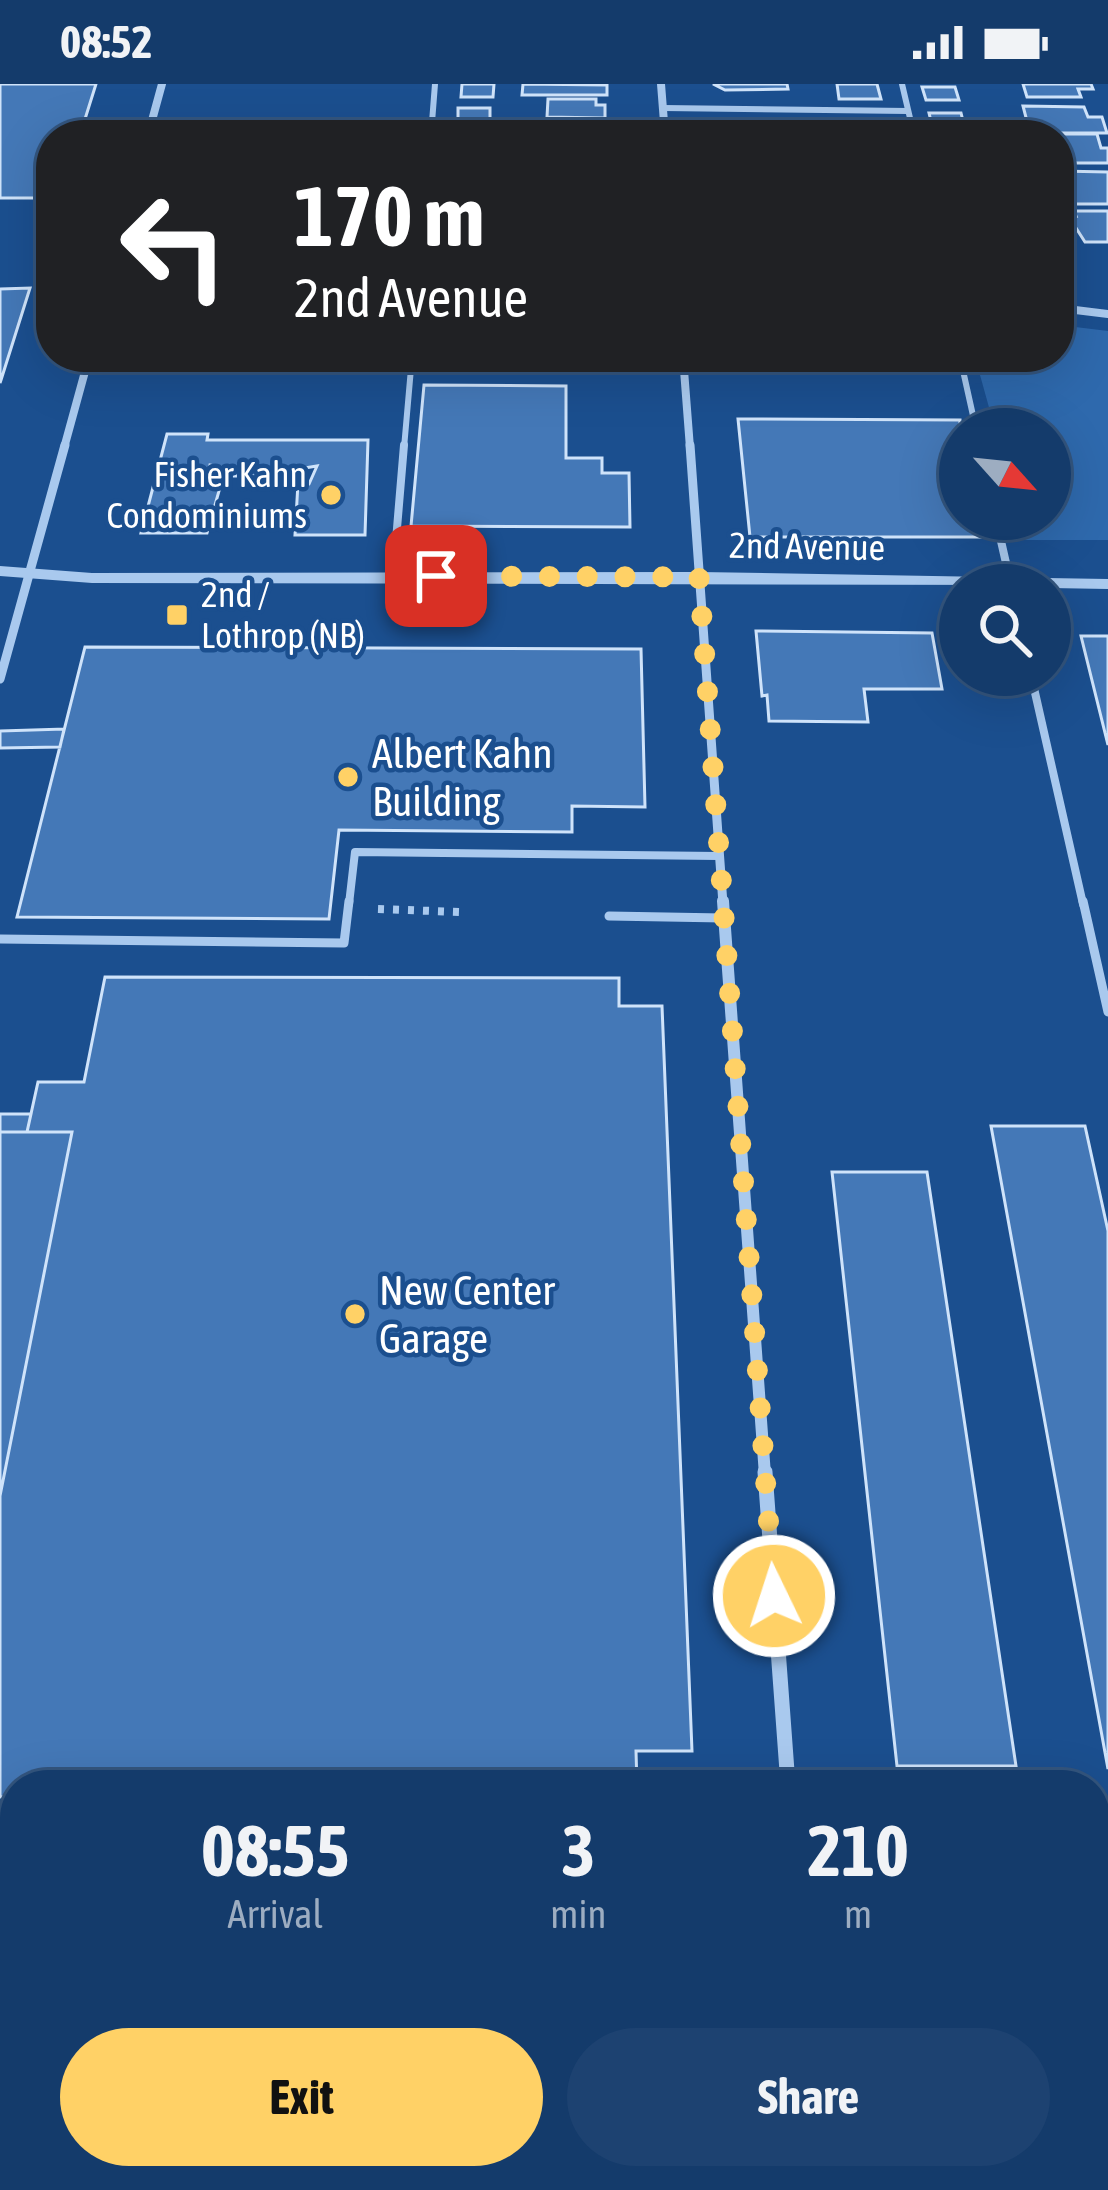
<!DOCTYPE html>
<style>
:root{--surface:#143b6b;--page:#1d4271;--text:#f1f3f6;--muted:#9dadc1;--line:#33557e;--accent:#ffd166}
body{margin:0;font-family:"Asap Condensed",sans-serif;background:var(--page);color:var(--text);height:100vh;display:flex;flex-direction:column;font-size:45px;white-space:nowrap}
*{box-sizing:border-box;margin:0}
p{font-size:39px;color:var(--muted)}
.icon{flex:none;width:66px;height:66px;fill:none;stroke:currentColor;stroke-width:2;stroke-linecap:round;stroke-linejoin:round}
.map{position:relative;flex:1;overflow:hidden}
.details{position:absolute;left:0px;top:1686px;width:1110px;height:420px;display:flex;flex-direction:column;background:var(--surface);border-radius:48px 48px 0 0;box-shadow:0 12px 48px #0002,0 0 0 3px var(--line)}
.details>*{flex:none}
.guide{position:absolute;left:36px;top:36px;width:1038px;height:252px;border-radius:48px;box-shadow:0 12px 48px #0002,0 0 0 3px var(--line);background:#202124;color:#fff;overflow:hidden}
.needle{width:78px;rotate:117deg}
.tools{position:absolute;left:939px;top:324px;display:grid;gap:24px}
.tools a{display:grid;place-items:center;width:132px;height:132px;border-radius:50%;background:var(--surface);box-shadow:0 12px 48px #0002,0 0 0 3px var(--line);font-size:60px}
.pin{position:absolute;display:grid;place-items:center;width:102px;height:102px;color:#fff;margin:-51px;border-radius:24px;box-shadow:0 6px 18px #0006}
.me{position:absolute;width:132px;margin:-66px;rotate:356deg;stroke-linejoin:round;filter:drop-shadow(0 0 9px #0008)}
.turn{display:flex;align-items:center;gap:42px;height:252px;padding:0 60px;font-size:54px}
.turn .icon{width:156px;height:156px;stroke-width:2.5}
.turn b{display:block;font-size:84px;line-height:102px}
.eta{display:flex;justify-content:space-evenly;align-items:center;height:204px;text-align:center}
.eta b{font-size:72px;font-weight:700;line-height:84px}
.action{display:flex;gap:24px;margin-top:auto;padding:24px 60px}
.action a{flex:1;height:138px;border-radius:72px;background:var(--accent);color:#111;font-size:48px;font-weight:700;line-height:138px;text-align:center}
.action a+a{background:var(--page);color:var(--text)}
.status{display:flex;justify-content:space-between;align-items:center;height:84px;padding:0 60px;background:var(--surface);direction:ltr}
.status svg{height:33px;fill:currentColor}
.map>svg:first-child{display:block}
.green{fill:#2e69ad}
.building{fill:#4478b7;stroke:#cfe3fa;stroke-width:3}
.lines{fill:none;stroke-linecap:round;stroke-linejoin:round}
.path{stroke:#a9c9ee;stroke-width:8;stroke-dasharray:6 9;stroke-linecap:butt}
.service-far3{stroke:#a9c9ee;stroke-width:6}
.service-far2{stroke:#a9c9ee;stroke-width:8}
.service-far1{stroke:#a9c9ee;stroke-width:9}
.service{stroke:#a9c9ee;stroke-width:12}
.minor-far3{stroke:#a9c9ee;stroke-width:8}
.minor-far2{stroke:#a9c9ee;stroke-width:9}
.minor-far1{stroke:#a9c9ee;stroke-width:12}
.minor{stroke:#a9c9ee;stroke-width:15}
.tertiary{fill:#a9c9ee;fill-rule:evenodd}
.route{stroke:#ffd166;stroke-width:21;stroke-dasharray:0 37.8}
.poi-dot{fill:#ffd166;stroke:#1b4f8f;stroke-width:4.5}
.labels{text-anchor:middle;dominant-baseline:central;stroke-width:9;stroke-linejoin:round;paint-order:stroke}
.far-poi-label{font-size:36px;fill:#fff;stroke:#1b4f8f;text-anchor:end}
.far-street-label{font-size:36px;fill:#fff;stroke:#1b4f8f}
.poi-label{font-size:42px;fill:#fff;stroke:#1b4f8f;text-anchor:start}
</style>
<div class="status"><b>08:52</b><svg viewBox="0 0 49 12"><path d="M0 12V9h3v3zM5 12V6h3v6zM10 12V3h3v9zM15 12V0h3v12zM26 1h20v11H26zM47 4h2v5h-2z"/></svg></div>
<div class="map">
<svg width="1108" height="2106" viewBox="0 0 1108 2106">
<rect width="100%" height="100%" fill="#1b4f8f"/>
<path class="green" d="M1059,241L1108,247V456H1025L1019,435H1050V345H995L975,273H1059Z"/>
<path class="building" d="M0,0H96L80,51H51V114H0Z
M462,0H494L493,13H461Z
M523,0L607,1V11H522Z
M713,0H787L788,5L725,6Z
M837,0H877L881,15H839Z
M1023,0H1091L1093,5H1078L1081,13H1027Z
M922,3H955L959,16H926Z
M548,15H596V21H605V34L547,33Z
M1023,22L1084,23L1088,33H1102L1107,49H1030Z
M458,24H490V39H458Z
M929,29H961L964,41H932Z
M550,40L600,41V51H549Z
M1038,50H1097L1101,64H1108V79H1059V51Z
M1059,87L1108,88V120H1066Z
M1074,127H1108V158H1085L1076,144H1061L1059,131L1076,132Z
M30,204L1,296L0,299V205Z
M424,301L566,302V374H602V389H629L630,443L411,442Z
M738,335L960,336V435H981L985,453H750Z
M167,350H208L207,356H368L365,451H295L298,399L309,400L317,382L292,386L291,392H233L235,386L210,381L207,396L221,400L207,449H141Z
M756,547L932,549L942,605H864L868,638L769,637L767,611L762,612Z
M1081,552H1108V661Z
M85,563L641,565L645,723L572,722V748L339,746L329,835L17,833Z
M64,645L60,663L0,664V647Z
M105,893L619,894V922H662L692,1667H636L637,1701H15V1713H0V1412L72,1048H27L38,998H84Z
M0,1030H31L27,1048H0Z
M991,1042H1085L1108,1147V1685Z
M0,1048H72L0,1412Z
M832,1088H927L1016,1682H897Z
M418,2091H720L721,2106H418Z
M939,2091H1076L1078,2106H941Z"/>
<g class="lines">
<path class="path" d="M378,825L460,828"/>
<path class="service-far3" d="M902,0L914,51
M663,24L908,27
M431,51L435,0
M580,273L592,284L683,288
M960,273L976,345
M404,364L412,273"/>
<path class="service-far2" d="M996,435L1011,501
M393,492L404,361
M1031,591L1083,820
M349,820L355,768L719,772"/>
<path class="service-far1" d="M1083,817L1108,928
M609,832L723,834
M0,855L344,859L349,817"/>
<path class="service" d="M0,1759H15
M1095,1759H1108"/>
<path class="minor-far3" d="M661,0L665,51
M148,51L162,0
M1059,224L1108,230
M683,273L690,364
M64,364L89,273"/>
<path class="minor-far2" d="M690,361L723,820
M0,595L65,361"/>
<path class="minor-far1" d="M723,817L765,1391"/>
<path class="minor" d="M765,1388L788,1701
M816,2091L817,2106"/>
<path class="tertiary" d="M0,482L92,489L699,488L1108,495V505L1050,504V501L92,499L0,492Z"/>
</g>
<g class="lines">
<path class="route" d="M436,492L699,493L774,1512"/>
</g>
<g class="poi-dot">
<circle cx="331" cy="411" r="12"/>
<rect x="165" y="519" width="24" height="24" rx="6"/>
<circle cx="348" cy="693" r="12"/>
<circle cx="355" cy="1230" r="12"/>
</g>
<g class="labels">
<g class="far-poi-label">
<text x="307" y="390">Fisher Kahn<tspan x="307" dy="41">Condominiums</tspan></text>
<text x="201" y="510" text-anchor="start">2nd /<tspan x="201" dy="41">Lothrop (NB)</tspan></text>
</g>
<g class="far-street-label">
<text transform="translate(807 462) rotate(1)">2nd Avenue</text>
</g>
<g class="poi-label">
<text x="372" y="669">Albert Kahn<tspan x="372" dy="48">Building</tspan></text>
<text x="379" y="1206">New Center<tspan x="379" dy="48">Garage</tspan></text>
</g>
</g>
</svg>
<div class="tools">
<a><svg class="needle" viewBox="-14 -14 28 28"><path d="M0-13l5 13h-10z" fill="#e53935"/><path d="M0 13l5-13h-10z" fill="#9dadc1"/></svg></a>
<a><svg class="icon" aria-label="search" viewBox="0 0 24 24"><circle cx="10" cy="10" r="6"/><path d="M15 15l6 6"/></svg></a>
</div>
<div class="pin" style="left:436px;top:492px;background:#d93025"><svg class="icon" aria-label="arrive" viewBox="0 0 24 24"><path d="M6 21V4h12l-3 4 3 4H6"/></svg></div>
<svg class="me" style="left:774px;top:1512px" viewBox="-20 -20 40 40"><circle r="17" fill="#ffd166" stroke="#fff" stroke-width="3"/><path d="M0-11L8 9 0 5-8 9z" fill="#fff"/></svg>
<div class="guide">
<div class="turn"><svg class="icon" aria-label="left" viewBox="0 0 24 24"><path d="M17 20v-9H6M10 6l-5 5 5 5"/></svg><div><b>170 m</b>2nd Avenue</div></div>
</div>
<section class="details">
<div class="eta">
<div><b>08:55</b><p>Arrival</p></div>
<div><b>3</b><p>min</p></div>
<div><b>210</b><p>m</p></div>
</div>
<div class="action"><a>Exit</a><a>Share</a></div>
</section>
</div>
